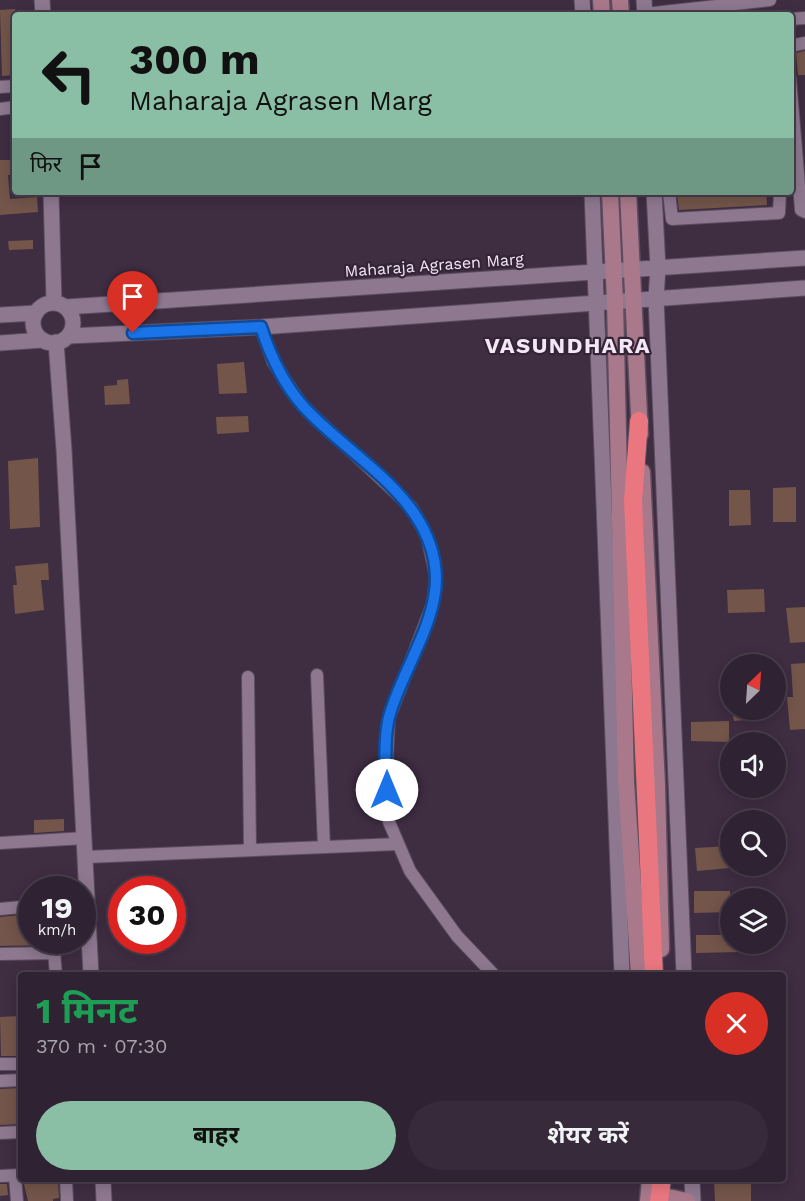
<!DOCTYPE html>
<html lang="hi">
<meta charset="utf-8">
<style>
:root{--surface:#2f2232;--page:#372a3a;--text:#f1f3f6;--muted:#a7a4ac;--line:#4a3f4d;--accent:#8abfa5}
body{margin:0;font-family:"Work Sans","Noto Sans Devanagari",sans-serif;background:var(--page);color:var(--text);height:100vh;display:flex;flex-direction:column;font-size:22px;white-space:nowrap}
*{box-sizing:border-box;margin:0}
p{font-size:20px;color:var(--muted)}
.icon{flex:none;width:33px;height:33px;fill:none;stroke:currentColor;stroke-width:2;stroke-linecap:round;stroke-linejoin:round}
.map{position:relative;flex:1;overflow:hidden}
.side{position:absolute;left:18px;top:972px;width:768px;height:210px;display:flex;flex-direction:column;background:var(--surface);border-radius:6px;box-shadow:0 3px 15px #0003,0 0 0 2px var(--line)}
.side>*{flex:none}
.hud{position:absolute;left:12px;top:12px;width:782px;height:183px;border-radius:6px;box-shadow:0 3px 15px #0003,0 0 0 2px var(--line);background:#8abfa5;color:#111;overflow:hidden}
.needle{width:39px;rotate:25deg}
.controls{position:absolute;left:720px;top:654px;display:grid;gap:12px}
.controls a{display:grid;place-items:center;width:66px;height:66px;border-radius:50%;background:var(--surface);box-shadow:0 3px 15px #0003,0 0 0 2px var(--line);font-size:30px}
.speed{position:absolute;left:18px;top:876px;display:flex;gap:12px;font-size:30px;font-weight:700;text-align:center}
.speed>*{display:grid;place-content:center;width:78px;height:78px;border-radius:50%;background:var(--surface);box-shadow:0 3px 15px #0003,0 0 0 2px var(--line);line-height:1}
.speed small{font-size:15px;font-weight:400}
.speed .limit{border:9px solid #d22;background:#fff;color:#111}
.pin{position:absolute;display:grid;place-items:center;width:51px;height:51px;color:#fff;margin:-62px -26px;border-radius:50% 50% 50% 0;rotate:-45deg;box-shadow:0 0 6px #0007}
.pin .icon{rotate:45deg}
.me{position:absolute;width:66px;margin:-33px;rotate:0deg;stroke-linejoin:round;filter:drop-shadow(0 0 4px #0008)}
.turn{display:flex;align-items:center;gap:21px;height:126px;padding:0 18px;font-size:27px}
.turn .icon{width:78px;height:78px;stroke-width:2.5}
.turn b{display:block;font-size:42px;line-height:51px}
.then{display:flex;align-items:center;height:57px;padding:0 18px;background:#0003;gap:12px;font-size:22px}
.round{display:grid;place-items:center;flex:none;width:63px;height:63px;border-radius:32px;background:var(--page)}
.headline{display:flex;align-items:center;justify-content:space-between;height:102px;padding:0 18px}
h1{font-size:36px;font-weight:700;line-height:45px;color:#1e9e55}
.cta{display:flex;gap:12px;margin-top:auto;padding:12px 18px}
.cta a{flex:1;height:69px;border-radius:36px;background:var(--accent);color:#111;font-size:24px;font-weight:700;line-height:69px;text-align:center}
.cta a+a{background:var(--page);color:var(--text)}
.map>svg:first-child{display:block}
.building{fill:#73554a}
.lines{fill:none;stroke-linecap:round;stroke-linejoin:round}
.minor-casing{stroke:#5b4c5e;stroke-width:14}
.tertiary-casing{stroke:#5b4c5e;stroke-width:17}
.secondary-casing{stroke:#5b4c5e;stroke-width:19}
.motorway-casing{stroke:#5b4c5e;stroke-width:20}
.minor{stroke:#8d7890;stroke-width:12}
.tertiary{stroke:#8d7890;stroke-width:15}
.secondary{stroke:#a9788b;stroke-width:16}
.motorway{stroke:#ea777f;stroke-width:18}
.route-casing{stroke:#114b97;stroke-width:15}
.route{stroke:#1a73e8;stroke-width:10}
.labels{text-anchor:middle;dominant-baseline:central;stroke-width:4.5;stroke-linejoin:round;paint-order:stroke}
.street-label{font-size:16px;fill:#f3e7f5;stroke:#352338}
.district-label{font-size:22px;font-weight:bold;letter-spacing:1.5px;fill:#f3e7f5;stroke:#352338}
</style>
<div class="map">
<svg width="805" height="1201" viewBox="0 0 805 1201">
<rect width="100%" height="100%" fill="#3f2d42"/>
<path class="building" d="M15,9V75L2,76L0,10Z
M805,51V75H798L796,53Z
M0,160H15V175H8L10,199L37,197L38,212L0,215Z
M685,192H766L767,205L679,210L677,194Z
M33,240V249L9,250L8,241Z
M244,362L247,393L219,394L217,364Z
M128,379L130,404L105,405L104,386L117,385V380Z
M248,416L249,432L217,434L216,417Z
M38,458L40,527L10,529L8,461Z
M796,487V522H773V488Z
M729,490H750L751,525L729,526Z
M48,563L49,580H41L44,610L15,614L13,585H17L15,566Z
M764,589L765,612L728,613L727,590Z
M805,607V642L790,643L786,608Z
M805,663V729L790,730L787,697H793L791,664Z
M732,710H766L767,718L734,721Z
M729,721V742L691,741V722Z
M64,819V831L34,833V820Z
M730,846V868L697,871L695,848Z
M694,891H730V912L694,913Z
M32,914V940H44V945L0,946V917Z
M696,935H730V944H739V952L696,953Z
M18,1016L19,1030L21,1029L19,1056H1L0,1017Z
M21,1088V1124L0,1125V1089Z
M751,1180V1201H715L714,1181Z
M49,1182H58L59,1198L53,1199V1201H28L24,1184Z
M0,1184H7L8,1195L0,1196Z"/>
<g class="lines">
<g class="minor-casing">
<path id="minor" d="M645,14L770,0
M790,19L805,18
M790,46L805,43
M790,78L801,210L805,212
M0,87L15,86
M0,109L15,107
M669,192L672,219L779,213L780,192
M261,327L273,362L302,405L411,507L427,536L436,577L433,603L389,718L386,773L389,822L410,871L457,936L494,975
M317,675L324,847
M248,677L250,850
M0,843L85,838
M86,857L398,844
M0,909L32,906
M53,940L56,975
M0,954L55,953
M0,1064H21
M0,1081L21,1080
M0,1133L21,1132
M0,1176L21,1175
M15,1176L17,1201
M66,1179L67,1201"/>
</g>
<g class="tertiary-casing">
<path id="tertiary" d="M42,0L43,15
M582,0L583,15
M644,0L645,15
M51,192L54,302
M592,192L622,975
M654,192L658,268L656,298L684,975
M33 323a20 20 0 1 1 40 0a20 20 0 1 1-40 0Z
M66,307L805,258
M0,315L36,313
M69,336L261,327L805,288
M56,342L64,450L91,975
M0,343L43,340
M103,1179L104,1201
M692,1179L693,1201"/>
</g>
<g class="secondary-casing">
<path id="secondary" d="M601,0L602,15
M620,0L621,15
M610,192L615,301L626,781L639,975
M628,192L640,434
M642,472L657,785L661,949
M668,1197L687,1201
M648,1201L650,1179"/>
</g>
<g class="motorway-casing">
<path id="motorway" d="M639,421L633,501L654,975
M659,1201L662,1179"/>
</g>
<use href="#minor" class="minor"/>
<use href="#tertiary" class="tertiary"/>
<use href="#secondary" class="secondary"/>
<use href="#motorway" class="motorway"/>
</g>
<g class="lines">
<g class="route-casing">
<path id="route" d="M133,333L261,327C270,355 283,383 303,406C351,459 435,498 436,579C436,624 401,673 389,717C384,738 385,767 387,790"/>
</g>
<use href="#route" class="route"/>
</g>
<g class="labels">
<g class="street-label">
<text transform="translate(434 265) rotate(-4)">Maharaja Agrasen Marg</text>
</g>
<g class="district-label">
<text x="568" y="345">VASUNDHARA</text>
</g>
</g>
</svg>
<div class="controls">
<a><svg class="needle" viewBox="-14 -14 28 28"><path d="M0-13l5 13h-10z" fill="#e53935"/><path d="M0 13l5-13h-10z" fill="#a7a4ac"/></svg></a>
<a><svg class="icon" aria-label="sound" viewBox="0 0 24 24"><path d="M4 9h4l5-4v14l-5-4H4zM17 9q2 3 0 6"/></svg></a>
<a><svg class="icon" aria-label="search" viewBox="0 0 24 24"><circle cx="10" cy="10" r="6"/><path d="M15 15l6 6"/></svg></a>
<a><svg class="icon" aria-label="layers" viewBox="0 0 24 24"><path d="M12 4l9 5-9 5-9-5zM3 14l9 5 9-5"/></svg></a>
</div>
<div class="speed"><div>19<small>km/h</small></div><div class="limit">30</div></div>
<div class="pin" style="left:133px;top:333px;background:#d93025"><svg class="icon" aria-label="arrive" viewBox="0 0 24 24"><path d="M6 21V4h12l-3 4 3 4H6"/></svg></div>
<svg class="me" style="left:387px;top:790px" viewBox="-20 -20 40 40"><circle r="19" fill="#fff"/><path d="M0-13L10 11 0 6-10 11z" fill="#1a73e8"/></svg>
<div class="hud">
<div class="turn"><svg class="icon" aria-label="left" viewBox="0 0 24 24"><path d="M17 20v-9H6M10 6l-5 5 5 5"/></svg><div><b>300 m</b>Maharaja Agrasen Marg</div></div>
<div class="then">फिर<svg class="icon" aria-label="arrive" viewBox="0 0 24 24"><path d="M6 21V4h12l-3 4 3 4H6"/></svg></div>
</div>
<section class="side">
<div class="headline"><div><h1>1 मिनट</h1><p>370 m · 07:30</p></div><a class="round" style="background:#d93025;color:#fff"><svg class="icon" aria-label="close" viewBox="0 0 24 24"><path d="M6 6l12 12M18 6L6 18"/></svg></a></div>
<div class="cta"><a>बाहर</a><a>शेयर करें</a></div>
</section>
</div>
